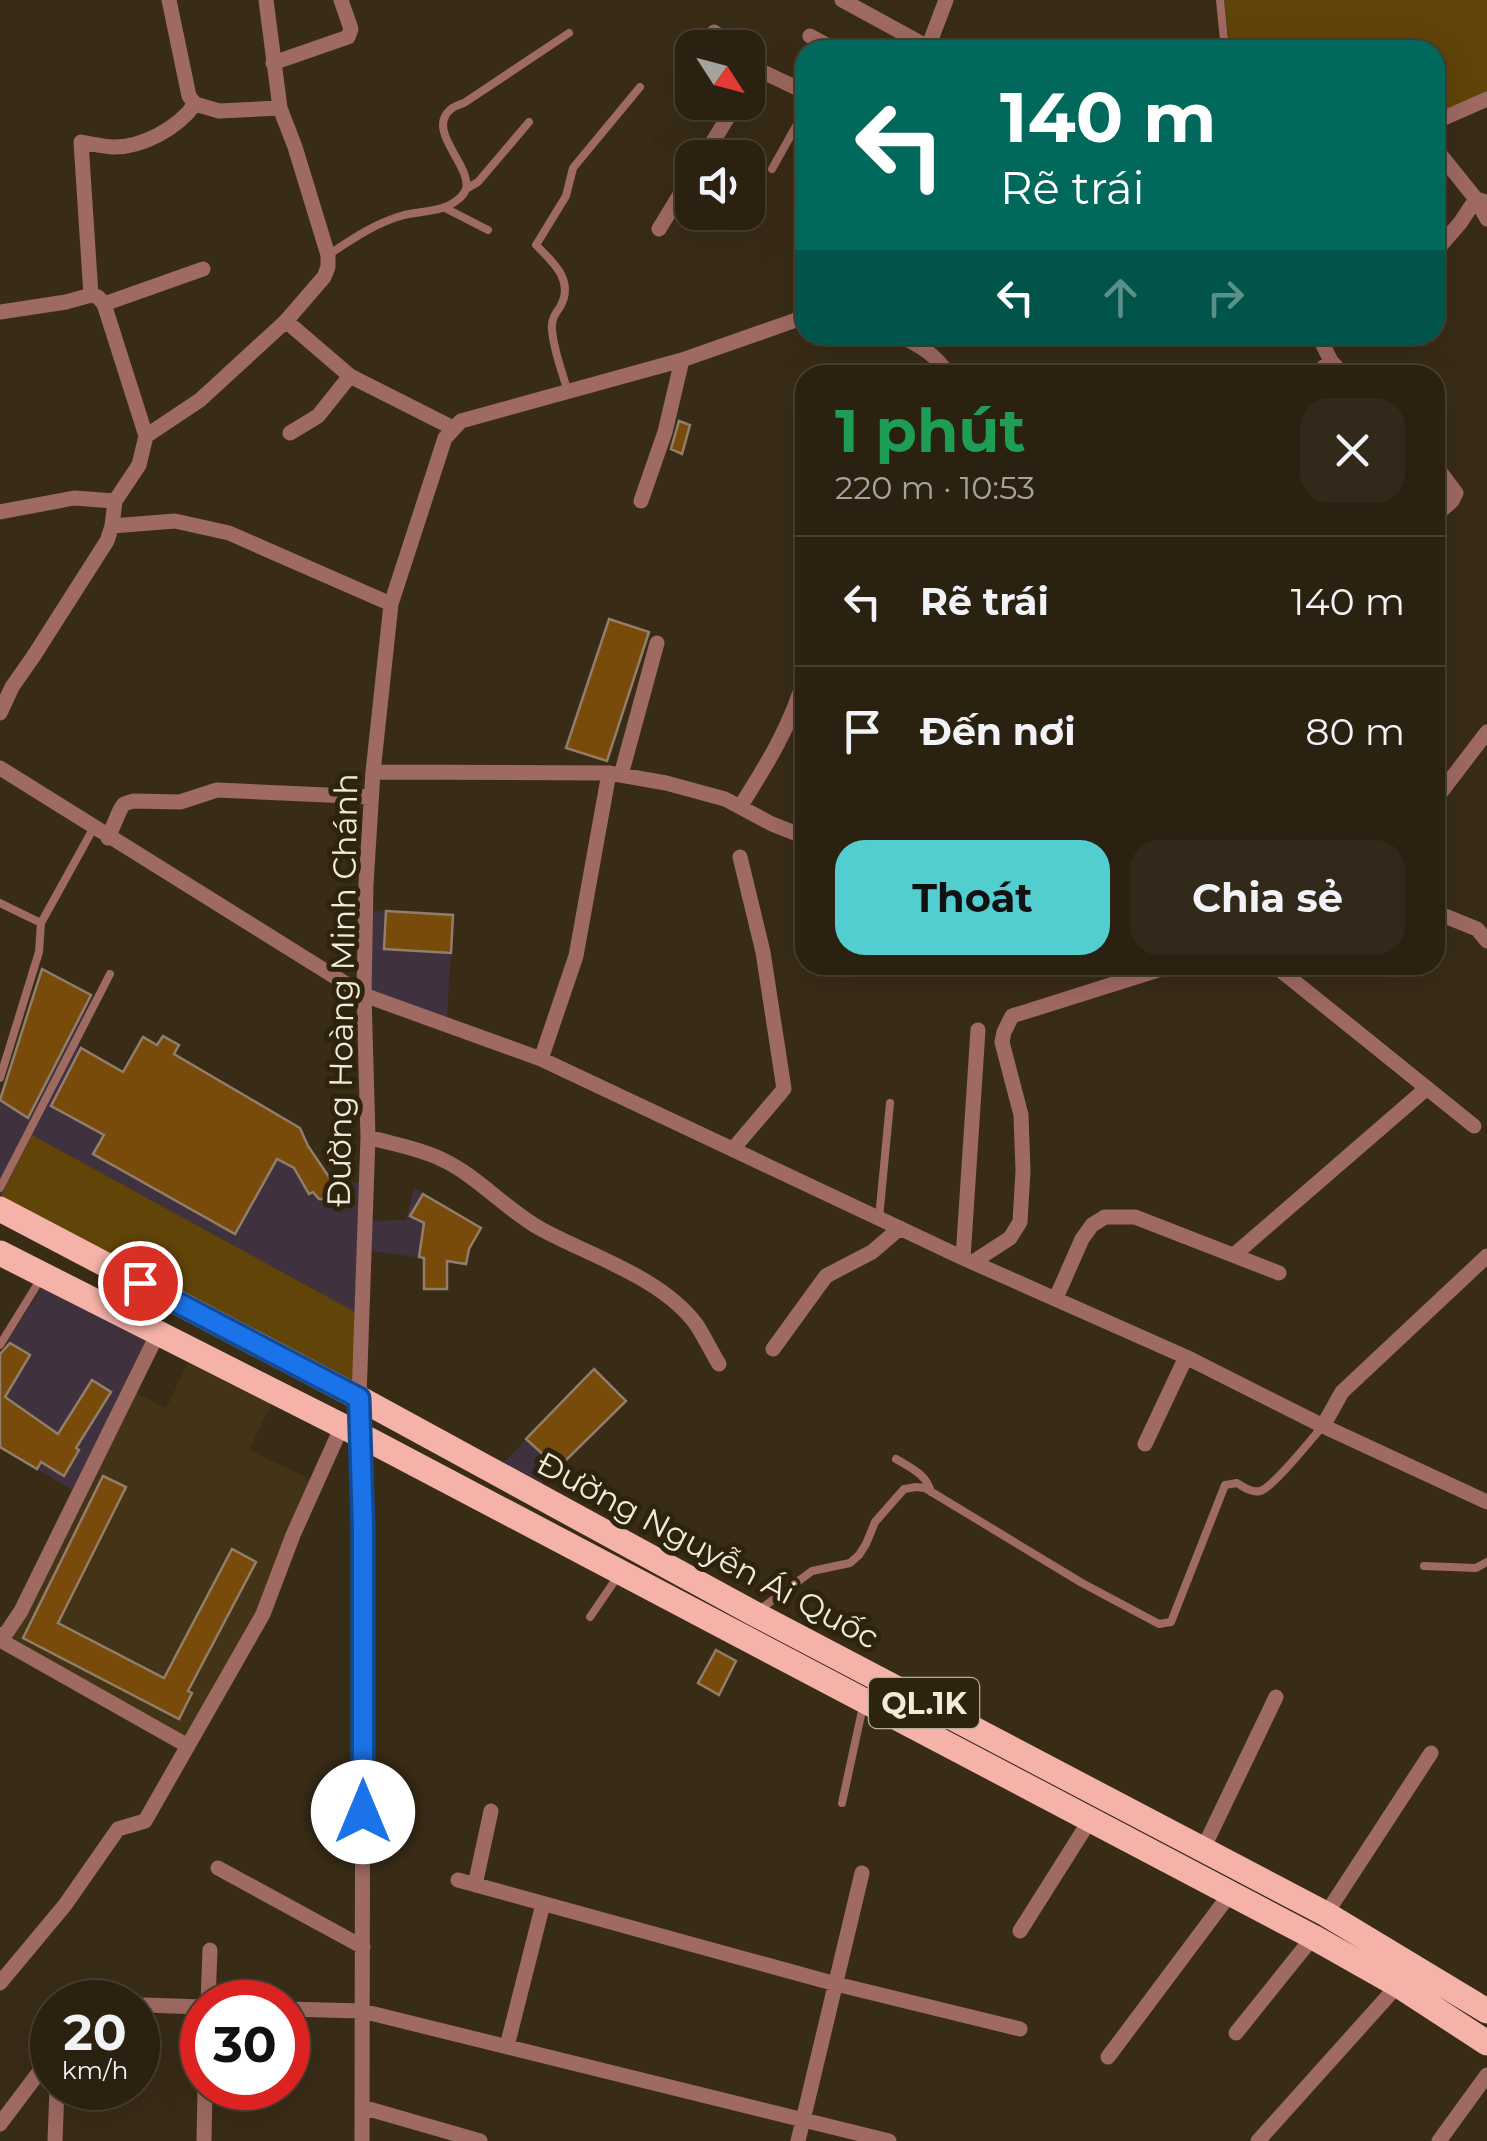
<!DOCTYPE html>
<html lang="vi">
<meta charset="utf-8">
<style>
:root{--surface:#2b2111;--page:#33291a;--text:#f1f3f6;--muted:#a6a39f;--line:#473e31;--accent:#52cdd0}
body{margin:0;font-family:Montserrat,sans-serif;background:var(--page);color:var(--text);height:100vh;display:flex;flex-direction:column;font-size:38px;white-space:nowrap}
*{box-sizing:border-box;margin:0}
p{font-size:32px;color:var(--muted)}
.icon{flex:none;width:55px;height:55px;fill:none;stroke:currentColor;stroke-width:2;stroke-linecap:round;stroke-linejoin:round}
.map{position:relative;flex:1;overflow:hidden}
.sheet{position:absolute;left:795px;top:365px;width:650px;height:610px;display:flex;flex-direction:column;background:var(--surface);border-radius:30px;box-shadow:0 10px 40px #0002,0 0 0 2px var(--line)}
.sheet>*{flex:none}
.banner{position:absolute;left:795px;top:40px;width:650px;height:305px;border-radius:30px;box-shadow:0 10px 40px #0002,0 0 0 2px var(--line);background:#00695c;color:#fff;overflow:hidden}
.needle{width:65px;rotate:126deg}
.tools{position:absolute;left:675px;top:30px;display:grid;gap:20px}
.tools a{display:grid;place-items:center;width:90px;height:90px;border-radius:20px;background:var(--surface);box-shadow:0 10px 40px #0002,0 0 0 2px var(--line);font-size:50px}
.speed{position:absolute;left:30px;top:1980px;display:flex;gap:20px;font-size:50px;font-weight:700;text-align:center}
.speed>*{display:grid;place-content:center;width:130px;height:130px;border-radius:50%;background:var(--surface);box-shadow:0 10px 40px #0002,0 0 0 2px var(--line);line-height:1}
.speed small{font-size:25px;font-weight:400}
.speed .limit{border:15px solid #d22;background:#fff;color:#111}
.pin{position:absolute;display:grid;place-items:center;width:85px;height:85px;color:#fff;margin:-42px;border:5px solid #fff;border-radius:50%;box-shadow:0 2px 10px #0007}
.me{position:absolute;width:110px;margin:-55px;rotate:0deg;stroke-linejoin:round;filter:drop-shadow(0 0 8px #0008)}
.turn{display:flex;align-items:center;gap:35px;height:210px;padding:0 40px;font-size:45px}
.turn .icon{width:130px;height:130px;stroke-width:2.5}
.turn b{display:block;font-size:70px;line-height:85px}
.lanes{display:flex;align-items:center;height:95px;padding:0 40px;background:#0003;justify-content:center;gap:50px;direction:ltr}
.lanes .off{opacity:.35}
.round{display:grid;place-items:center;flex:none;width:105px;height:105px;border-radius:30px;background:var(--page)}
.headline{display:flex;align-items:center;justify-content:space-between;height:170px;padding:0 40px}
h1{font-size:60px;font-weight:700;line-height:75px;color:#1e9e55}
.cta{display:flex;gap:20px;margin-top:auto;padding:20px 40px}
.cta a{flex:1;height:115px;border-radius:30px;background:var(--accent);color:#111;font-size:40px;font-weight:700;line-height:115px;text-align:center}
.cta a+a{background:var(--page);color:var(--text)}
ul{padding:0;list-style:none}
li{display:flex;align-items:center;gap:30px;height:130px;padding:0 40px;border-top:2px solid var(--line)}
li div{flex:1}
li b{display:block;font-size:38px}
li em{font-style:normal}
.map>svg:first-child{display:block}
.commercial{fill:#3f313e}
.built{fill:#433317}
.green{fill:#604408}
.building{fill:#784b0b;stroke:#927e6a;stroke-width:2.5}
.lines{fill:none;stroke-linecap:round;stroke-linejoin:round}
.lane{stroke:#9f6a62;stroke-width:8}
.street{stroke:#9f6a62;stroke-width:15}
.primary{stroke:#f4b2a8;stroke-width:25}
.route-casing{stroke:#114b97;stroke-width:25}
.route{stroke:#1a73e8;stroke-width:18}
.labels{text-anchor:middle;dominant-baseline:central;stroke-width:10;stroke-linejoin:round;paint-order:stroke}
.shield{fill:#2e230d;stroke:#b7ae9f;stroke-width:2.5}
.shield-label{font-size:30px;font-weight:bold;fill:#f2eadd}
.street-label{font-size:32px;fill:#f2eadd;stroke:#2e230d}
</style>
<div class="map">
<svg width="1487" height="2141" viewBox="0 0 1487 2141">
<rect width="100%" height="100%" fill="#392c17"/>
<path class="commercial" d="M372,911L453,915L447,1017L370,991Z
M41,969L93,997L71,1042L123,1072L143,1037L157,1044L163,1036L179,1045L174,1054L300,1128L308,1146L331,1180L359,1183L353,1383L0,1196V1100Z
M414,1188L481,1228L469,1249L466,1264L371,1251L372,1221L406,1220Z
M41,1288L147,1340L72,1490L0,1447V1354Z
M594,1369L626,1401L540,1485L502,1464Z"/>
<path class="built" d="M189,1361L272,1403L249,1450L310,1479L257,1611L185,1737L12,1638L25,1617L134,1392L166,1408Z"/>
<path class="green" d="M1224,0H1487V92L1435,114V50H1230Z
M32,1135L355,1312L353,1383L1,1196Z"/>
<path class="building" d="M679,421L690,425L682,454L671,449Z
M609,619L649,632L607,761L566,748Z
M386,911L453,915L451,953L384,949Z
M42,969L91,995L28,1118L0,1100Z
M163,1036L179,1045L174,1054L300,1128L308,1146L331,1180L347,1182L346,1200L319,1199L313,1192L309,1194L294,1168L277,1159L235,1234L93,1154L104,1135L51,1106L81,1048L123,1072L143,1037L157,1045Z
M423,1194L481,1228L469,1249L466,1264L447,1261V1289H424V1258L419,1257L424,1223L410,1216Z
M10,1343L30,1355L5,1397L58,1434L92,1380L111,1392L76,1448L79,1450L64,1476L41,1462L37,1469L0,1447V1354Z
M594,1369L626,1401L558,1468L526,1439Z
M103,1476L126,1487L58,1623L164,1678L232,1549L256,1562L188,1691L192,1693L179,1719L23,1638Z
M716,1650L736,1661L719,1695L698,1683Z"/>
<g class="lines">
<path class="lane" d="M1220,0L1225,50
M772,169L805,110
M466,189L478,182L529,122
M445,208L488,230
M328,255C352,239 375,223 404,215C416,212 430,212 442,208C450,206 463,198 466,189C472,166 426,131 450,110C454,106 459,105 464,103L569,33
M568,393C563,373 553,350 552,329C551,320 555,314 560,307C575,281 553,262 536,245L566,196L573,168L640,87
M0,903L41,923
M0,1078L39,952L41,923L93,829
M0,1188L110,974
M879,1218L890,1103
M0,1345L40,1280
M896,1459C911,1468 926,1474 931,1492
M1424,1566L1476,1568L1487,1562
M758,1611L812,1571L850,1563L859,1555L866,1544L875,1522L904,1489L916,1487L925,1488L1082,1583L1159,1624L1171,1622L1225,1485L1237,1483C1243,1487 1252,1493 1260,1491C1273,1488 1312,1438 1323,1426
M590,1617L618,1576
M842,1803L863,1706"/>
<path class="street" d="M266,0L280,108
M842,0L928,47
M714,32L739,48
M810,36L836,50
M927,50L946,0
M273,63L348,37L351,29L341,0
M748,85L754,75L763,72L805,92
M1435,122L1487,99
M1435,148L1476,199L1486,202
M703,158L737,102
M659,229L692,175
M1435,252L1460,223L1476,199L1487,219
M91,295L81,142C91,144 102,146 112,147C142,148 178,128 195,104
M104,304L203,269
M0,312L66,302L91,295L98,297L104,304L146,436
M286,321L350,376L453,428
M899,335C921,346 936,355 949,375
M1318,335L1331,361L1344,375
M1314,375L1331,361
M290,433L318,416L350,376
M1435,465L1456,493L1452,501L1435,516
M641,501L665,432L682,360
M0,512L74,498L115,501
M112,526L175,521L229,533L391,604
M0,713L12,687L33,657L107,541L112,526L115,501L139,465L146,436L200,400L286,321L324,277L328,267V255L295,147L280,108L219,111L195,104L189,96L169,0
M0,768L364,995L541,1059L963,1258L1186,1357L1323,1426L1487,1502
M373,772L609,773L666,783L725,799L772,824L805,837
M621,775L657,643
M1435,800L1487,732
M740,807C766,766 792,724 805,676
M108,838L120,810L124,804L133,801L180,802L217,790L371,797
M1435,912L1477,929L1487,941
M1274,965L1474,1126
M541,1059L576,956L609,773
M368,1137C392,1144 419,1148 441,1159C478,1176 505,1209 541,1229C590,1256 661,1277 696,1324C704,1336 711,1351 719,1364
M733,1149L784,1089L763,952L740,857
M1234,1255L1427,1088
M963,1258L978,1030
M973,1262L1010,1238L1020,1222L1023,1171L1021,1115L1002,1042L1004,1032L1012,1016L1174,965
M1056,1298L1082,1239L1092,1225L1105,1217H1135L1279,1273
M773,1349L826,1276L872,1252L900,1228
M359,1398L368,1137L364,995L366,884L373,772L391,604L445,438L461,421L682,360L796,320L805,311
M1323,1426L1342,1392L1487,1256
M360,1435L363,1528L362,2141
M1145,1444L1186,1357
M0,1636L7,1632L21,1611L158,1333
M0,1640L188,1746
M1203,1849L1276,1697
M218,1868L363,1947
M458,1880L836,1984L1020,2029
M475,1885L491,1811
M1326,1914L1431,1753
M1020,1931L1090,1820
M0,1983L65,1905L118,1829L145,1821L263,1614L293,1535L342,1426
M208,2002L210,1950
M138,2007L145,2005L202,2007
M288,2009L362,2011L889,2141
M1236,2033L1313,1937
M507,2046L543,1904
M1108,2057L1230,1894
M362,2107L480,2141
M0,2124L52,2055
M55,2141L57,2088
M204,2141L205,2088
M798,2141L862,1873
M1258,2141L1398,1985
M1439,2141L1487,2075"/>
<path class="primary" d="M0,1209L359,1398L755,1614L1326,1914L1487,2011
M0,1253L360,1435L1313,1937L1398,1985L1487,2043"/>
</g>
<g class="lines">
<g class="route-casing">
<path id="route" d="M140,1283L359,1398L363,1528V1812"/>
</g>
<use href="#route" class="route"/>
</g>
<g class="labels">
<rect class="shield" x="869" y="1678" width="110" height="50" rx="8"/>
<g class="shield-label">
<text x="924" y="1703">QL.1K</text>
</g>
<g class="street-label">
<text transform="translate(342 990) rotate(-89)">Đường Hoàng Minh Chánh</text>
<text transform="translate(708 1550) rotate(28)">Đường Nguyễn Ái Quốc</text>
</g>
</g>
</svg>
<div class="tools">
<a><svg class="needle" viewBox="-14 -14 28 28"><path d="M0-13l5 13h-10z" fill="#e53935"/><path d="M0 13l5-13h-10z" fill="#a6a39f"/></svg></a>
<a><svg class="icon" aria-label="sound" viewBox="0 0 24 24"><path d="M4 9h4l5-4v14l-5-4H4zM17 9q2 3 0 6"/></svg></a>
</div>
<div class="speed"><div>20<small>km/h</small></div><div class="limit">30</div></div>
<div class="pin" style="left:140px;top:1283px;background:#d93025"><svg class="icon" aria-label="arrive" viewBox="0 0 24 24"><path d="M6 21V4h12l-3 4 3 4H6"/></svg></div>
<svg class="me" style="left:363px;top:1812px" viewBox="-20 -20 40 40"><circle r="19" fill="#fff"/><path d="M0-13L10 11 0 6-10 11z" fill="#1a73e8"/></svg>
<div class="banner">
<div class="turn"><svg class="icon" aria-label="left" viewBox="0 0 24 24"><path d="M17 20v-9H6M10 6l-5 5 5 5"/></svg><div><b>140 m</b>Rẽ trái</div></div>
<div class="lanes"><svg class="icon" aria-label="left" viewBox="0 0 24 24"><path d="M17 20v-9H6M10 6l-5 5 5 5"/></svg><svg class="icon off" aria-label="ahead" viewBox="0 0 24 24"><path d="M12 20V5M6 11l6-6 6 6"/></svg><svg class="icon off" aria-label="right" viewBox="0 0 24 24"><path d="M7 20v-9h11M14 6l5 5-5 5"/></svg></div>
</div>
<section class="sheet">
<div class="headline"><div><h1>1 phút</h1><p>220 m · 10:53</p></div><a class="round"><svg class="icon" aria-label="close" viewBox="0 0 24 24"><path d="M6 6l12 12M18 6L6 18"/></svg></a></div>
<ul>
<li><svg class="icon" aria-label="left" viewBox="0 0 24 24"><path d="M17 20v-9H6M10 6l-5 5 5 5"/></svg><div><b>Rẽ trái</b></div><em>140 m</em></li>
<li><svg class="icon" aria-label="arrive" viewBox="0 0 24 24"><path d="M6 21V4h12l-3 4 3 4H6"/></svg><div><b>Đến nơi</b></div><em>80 m</em></li>
</ul>
<div class="cta"><a>Thoát</a><a>Chia sẻ</a></div>
</section>
</div>
